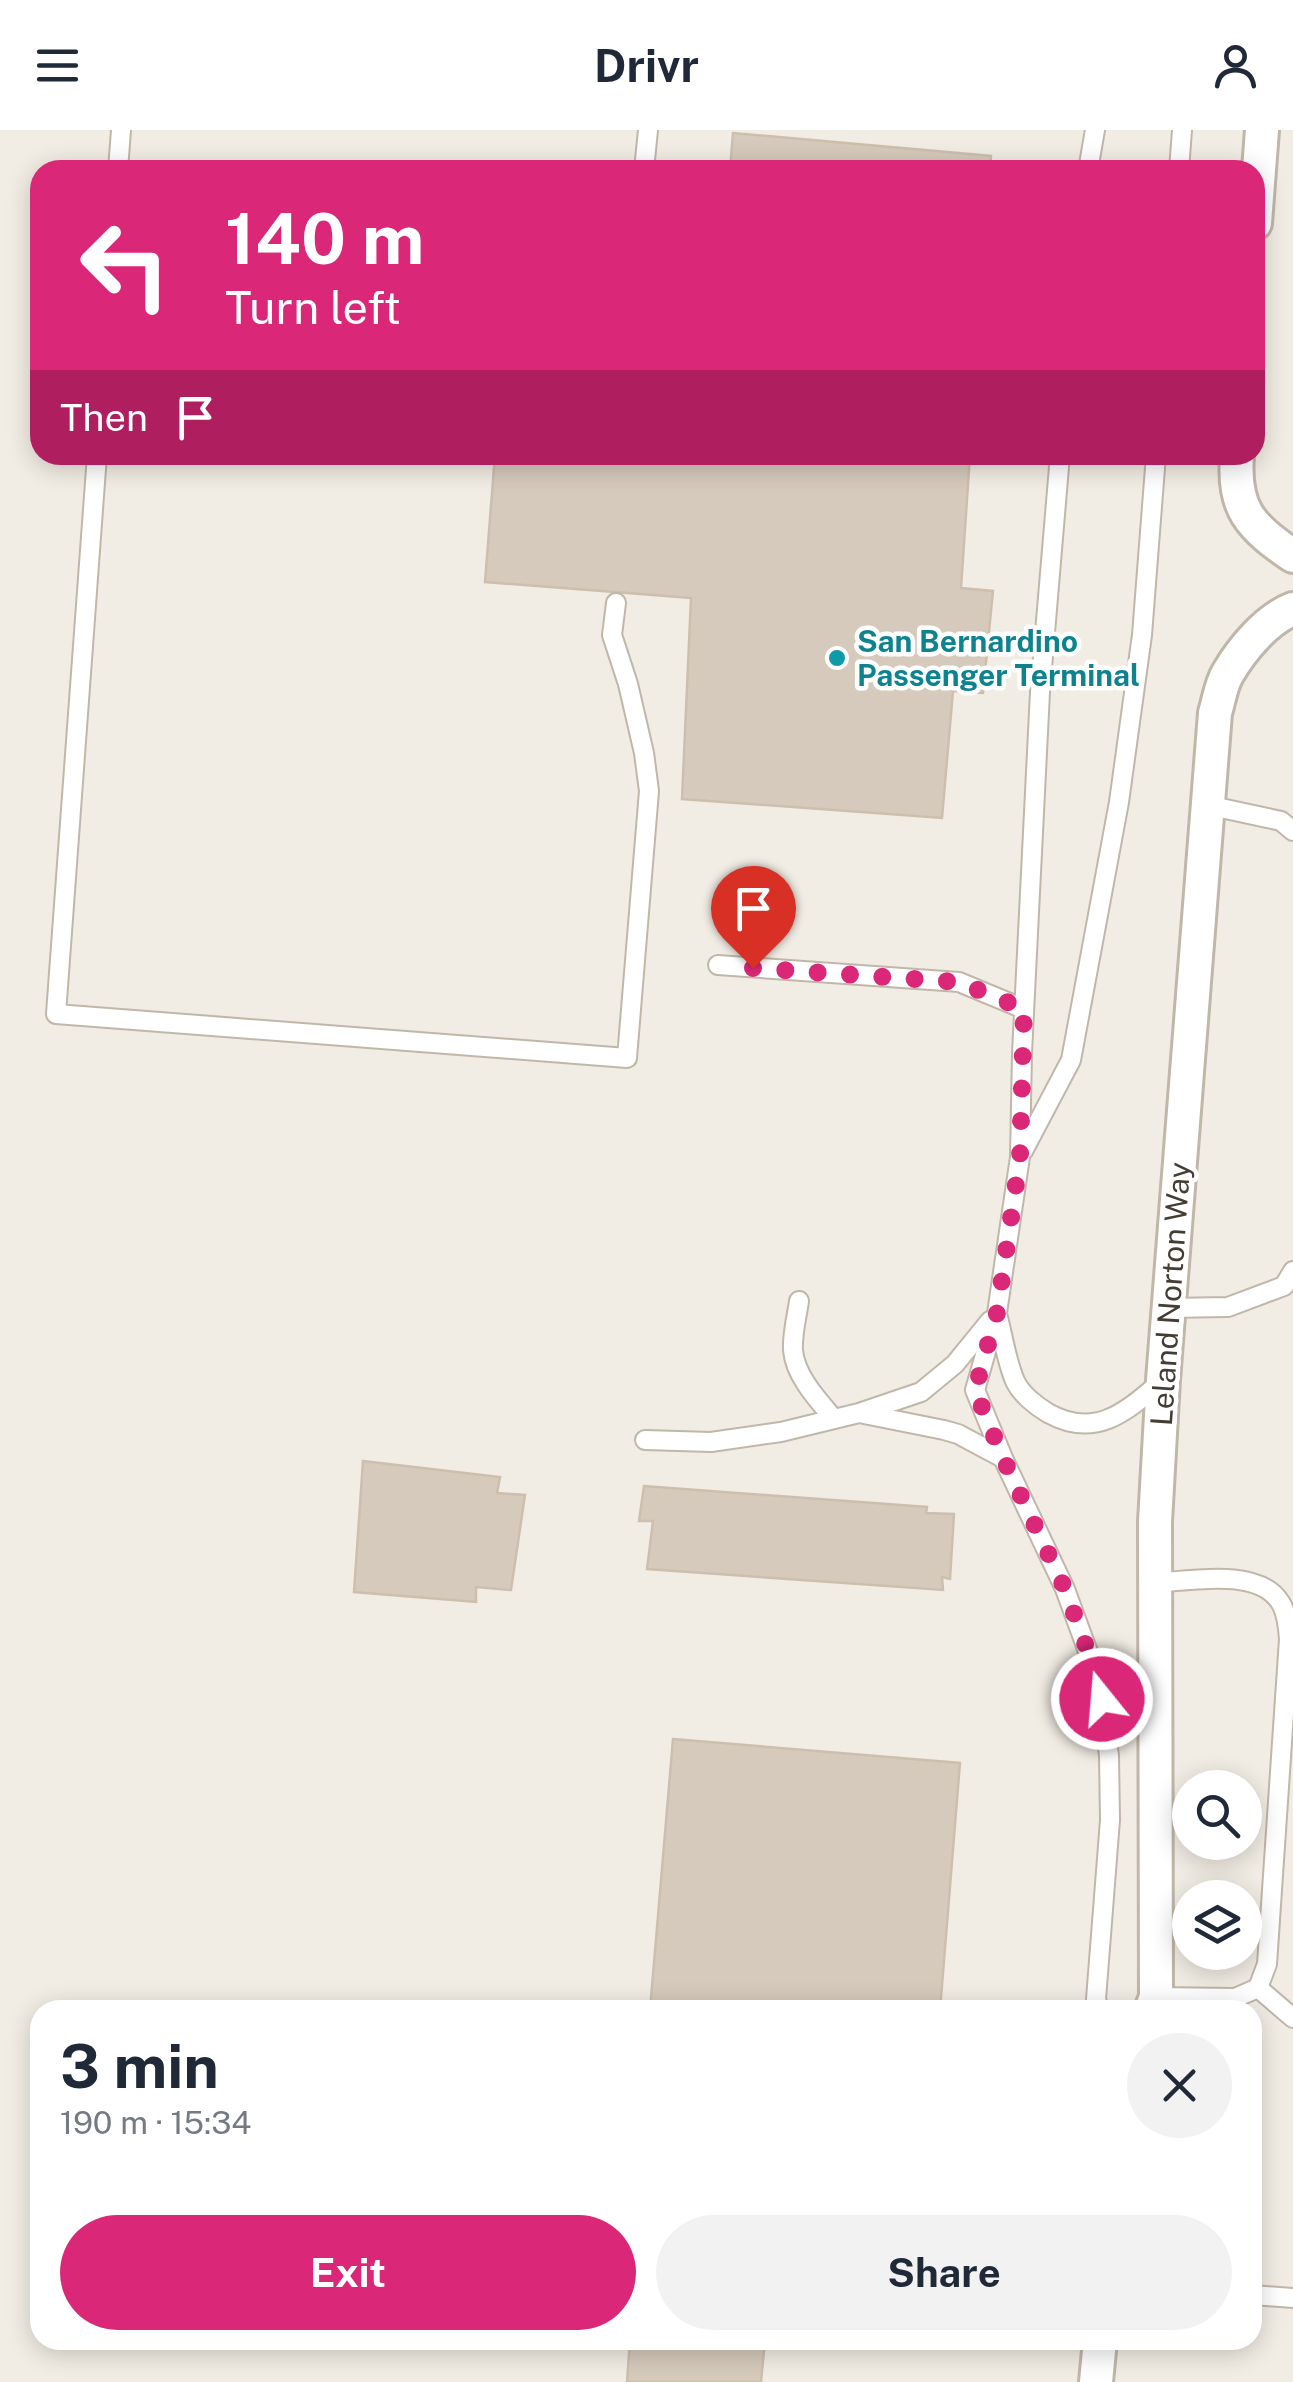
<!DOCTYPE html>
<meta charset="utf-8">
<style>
:root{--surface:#fff;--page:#f2f2f3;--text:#1f2937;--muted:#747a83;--accent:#db2777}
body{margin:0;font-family:"Public Sans",sans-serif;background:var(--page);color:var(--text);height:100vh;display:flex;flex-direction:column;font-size:38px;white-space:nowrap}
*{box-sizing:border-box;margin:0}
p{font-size:32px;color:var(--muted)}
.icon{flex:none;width:55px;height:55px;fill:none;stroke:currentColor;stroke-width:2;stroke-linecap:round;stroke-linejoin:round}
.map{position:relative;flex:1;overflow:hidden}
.details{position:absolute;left:30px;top:1870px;width:1232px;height:350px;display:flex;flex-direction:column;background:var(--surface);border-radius:30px;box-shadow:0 5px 25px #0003}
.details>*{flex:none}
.banner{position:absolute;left:30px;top:30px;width:1235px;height:305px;border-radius:30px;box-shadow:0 5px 25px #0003;background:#db2777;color:#fff;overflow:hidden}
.tools{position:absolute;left:1172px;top:1640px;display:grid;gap:20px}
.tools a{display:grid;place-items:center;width:90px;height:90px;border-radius:50%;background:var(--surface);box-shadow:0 5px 25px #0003;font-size:50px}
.pin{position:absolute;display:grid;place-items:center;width:85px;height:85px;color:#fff;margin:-102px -42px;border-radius:50% 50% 50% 0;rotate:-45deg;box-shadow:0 0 10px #0007}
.pin .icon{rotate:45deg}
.me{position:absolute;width:110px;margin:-55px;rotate:343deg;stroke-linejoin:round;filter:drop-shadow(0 0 8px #0008)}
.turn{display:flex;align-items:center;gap:35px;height:210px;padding:0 30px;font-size:45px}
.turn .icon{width:130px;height:130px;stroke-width:2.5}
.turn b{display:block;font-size:70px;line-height:85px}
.then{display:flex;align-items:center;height:95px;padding:0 30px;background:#0003;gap:20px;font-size:38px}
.round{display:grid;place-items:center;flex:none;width:105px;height:105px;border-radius:52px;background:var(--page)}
.overview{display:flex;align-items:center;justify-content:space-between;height:170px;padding:0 30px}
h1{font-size:60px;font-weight:700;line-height:75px}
.button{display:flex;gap:20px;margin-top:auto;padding:20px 30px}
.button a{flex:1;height:115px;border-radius:60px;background:var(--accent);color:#fff;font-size:40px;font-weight:700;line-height:115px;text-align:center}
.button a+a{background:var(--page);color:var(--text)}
header{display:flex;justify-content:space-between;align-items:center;height:130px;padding:0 30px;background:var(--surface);font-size:45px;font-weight:700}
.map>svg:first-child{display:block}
.building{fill:#d6cabc;stroke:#cebfad;stroke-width:2.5}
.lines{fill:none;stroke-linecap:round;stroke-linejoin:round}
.lane-casing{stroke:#c0b7a9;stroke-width:22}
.street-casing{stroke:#c0b7a9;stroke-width:38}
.lane{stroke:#fff;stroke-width:18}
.street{stroke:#fff;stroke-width:32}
.route{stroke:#db2777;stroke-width:18;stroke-dasharray:0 32.4}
.culture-dot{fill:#0f9aa8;stroke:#fff;stroke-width:4}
.labels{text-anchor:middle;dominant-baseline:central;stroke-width:9;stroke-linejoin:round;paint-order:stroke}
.culture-label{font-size:30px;font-weight:bold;fill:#0d838f;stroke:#fff;text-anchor:start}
.street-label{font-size:30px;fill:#443d34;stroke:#fff}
</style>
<header><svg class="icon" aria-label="menu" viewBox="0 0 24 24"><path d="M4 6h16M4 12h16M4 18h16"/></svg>Drivr<svg class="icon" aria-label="person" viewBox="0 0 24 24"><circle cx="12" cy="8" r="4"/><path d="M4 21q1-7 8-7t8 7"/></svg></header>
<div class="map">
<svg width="1293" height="2252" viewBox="0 0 1293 2252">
<rect width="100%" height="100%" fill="#f2ede4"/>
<path class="building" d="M733,3L991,26L990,40H730Z
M495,325H970L961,458L993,461L983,563L953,561L942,688L682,669L691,468L485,452Z
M363,1331L500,1347L497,1363L525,1365L511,1460L476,1457V1472L354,1462Z
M644,1356L927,1377L926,1383L954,1384L950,1449L942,1447L943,1460L647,1439L653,1391H639Z
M673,1609L960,1633L940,1880H650Z
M630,2210H765L761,2252H627Z"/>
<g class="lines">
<g class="lane-casing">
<path id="lane" d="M118,40L121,0
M644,40L648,0
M1088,40L1095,0
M1179,40L1182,0
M97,325L56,884L627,928L649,661L644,623L628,554L612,505L616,473
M1060,325L1040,562L1022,923L1020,1027L997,1183L975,1260L1003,1328L1065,1459L1087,1519L1102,1569L1109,1626L1110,1690L1096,1869L1099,1880
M1207,675L1281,691L1293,701
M718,835L959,852L1024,879
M1023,1021L1071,930L1119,672L1142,505L1156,325
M799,1171C797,1186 792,1204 793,1220C795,1246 818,1270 834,1289
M1169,1178L1228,1177L1284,1156L1293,1141
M997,1184C1003,1205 1006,1230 1015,1251C1021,1264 1036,1276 1048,1283C1096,1310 1127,1281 1163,1250
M864,1284L944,1300L958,1304L1003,1328
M645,1310L711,1312L781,1302L859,1283L921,1262L955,1234L990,1191
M1154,1453C1189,1451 1258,1437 1280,1472C1287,1482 1288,1497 1289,1509L1267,1834L1258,1858L1235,1868L1156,1867
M1258,1858L1293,1888
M1252,2165L1293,2168"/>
</g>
<g class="street-casing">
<path id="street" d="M1255,93L1262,0
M1237,325C1233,380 1250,396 1293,426
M1151,1880L1156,1867L1155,1392L1163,1250L1215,583C1219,570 1221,554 1228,543C1242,519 1267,489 1293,479
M1096,2252L1100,2210"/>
</g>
<use href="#lane" class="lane"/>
<use href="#street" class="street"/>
</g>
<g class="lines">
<path class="route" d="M753,838L959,852L1024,879L1020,1027L997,1183L975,1260L1003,1328L1065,1459L1087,1519L1102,1569"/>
</g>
<circle class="culture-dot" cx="837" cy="528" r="10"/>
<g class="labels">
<g class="culture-label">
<text x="857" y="511">San Bernardino<tspan x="857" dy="34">Passenger Terminal</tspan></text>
</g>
<g class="street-label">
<text transform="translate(1170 1164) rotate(-86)">Leland Norton Way</text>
</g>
</g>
</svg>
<div class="tools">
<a><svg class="icon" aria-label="search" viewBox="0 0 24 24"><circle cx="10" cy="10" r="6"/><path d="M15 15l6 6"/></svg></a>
<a><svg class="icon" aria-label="layers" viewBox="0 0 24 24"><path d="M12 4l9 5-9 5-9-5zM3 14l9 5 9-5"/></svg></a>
</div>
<div class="pin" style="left:753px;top:838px;background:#d93025"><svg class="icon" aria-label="arrive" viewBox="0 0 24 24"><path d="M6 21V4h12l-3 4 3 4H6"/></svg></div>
<svg class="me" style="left:1102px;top:1569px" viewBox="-20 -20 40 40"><circle r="17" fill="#db2777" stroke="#fff" stroke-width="3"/><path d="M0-11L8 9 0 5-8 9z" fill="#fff"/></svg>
<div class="banner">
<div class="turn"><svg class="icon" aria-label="left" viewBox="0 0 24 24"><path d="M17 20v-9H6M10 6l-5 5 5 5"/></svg><div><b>140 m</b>Turn left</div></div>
<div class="then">Then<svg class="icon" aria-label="arrive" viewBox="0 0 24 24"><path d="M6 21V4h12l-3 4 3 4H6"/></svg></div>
</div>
<section class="details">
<div class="overview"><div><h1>3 min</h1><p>190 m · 15:34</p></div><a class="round"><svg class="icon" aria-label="close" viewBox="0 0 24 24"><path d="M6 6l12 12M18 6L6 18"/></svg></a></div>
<div class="button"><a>Exit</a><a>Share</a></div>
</section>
</div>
